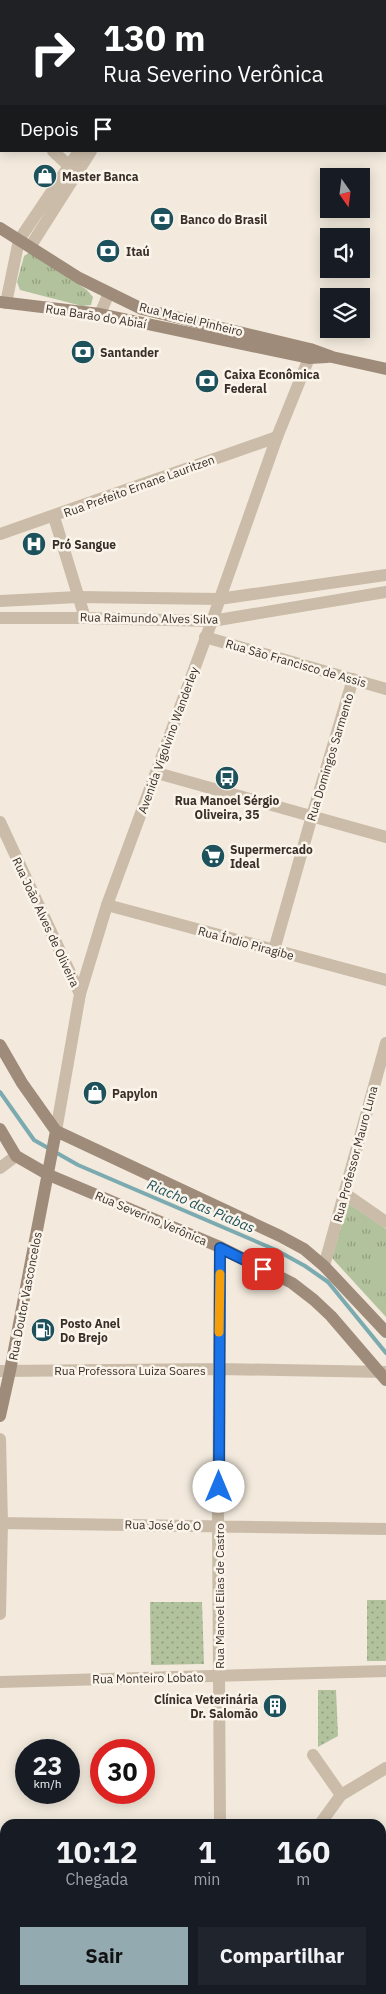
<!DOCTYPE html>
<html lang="pt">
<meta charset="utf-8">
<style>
:root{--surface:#171b24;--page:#20242c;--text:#f1f3f6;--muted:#9ea1a6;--accent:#92aab0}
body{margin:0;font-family:"IBM Plex Sans",sans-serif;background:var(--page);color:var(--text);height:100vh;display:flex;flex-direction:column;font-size:19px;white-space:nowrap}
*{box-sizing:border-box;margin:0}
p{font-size:16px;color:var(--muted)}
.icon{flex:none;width:28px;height:28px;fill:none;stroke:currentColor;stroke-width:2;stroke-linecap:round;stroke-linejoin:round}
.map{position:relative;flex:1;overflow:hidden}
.side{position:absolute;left:0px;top:1819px;width:386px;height:176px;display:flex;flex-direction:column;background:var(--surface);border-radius:15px 15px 0 0;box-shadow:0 2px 12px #0003}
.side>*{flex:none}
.banner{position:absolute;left:0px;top:0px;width:386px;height:152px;box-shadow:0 2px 12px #0003;background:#202124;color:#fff;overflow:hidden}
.needle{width:32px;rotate:166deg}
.tools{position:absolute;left:320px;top:168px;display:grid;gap:10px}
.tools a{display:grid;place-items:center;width:50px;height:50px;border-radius:0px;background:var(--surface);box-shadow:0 2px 12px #0003;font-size:25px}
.speed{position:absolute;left:15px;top:1739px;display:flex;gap:10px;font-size:25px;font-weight:700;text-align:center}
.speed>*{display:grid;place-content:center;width:65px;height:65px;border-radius:50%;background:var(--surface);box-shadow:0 2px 12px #0003;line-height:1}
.speed small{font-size:12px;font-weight:400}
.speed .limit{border:8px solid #d22;background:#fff;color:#111}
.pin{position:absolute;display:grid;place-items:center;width:42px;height:42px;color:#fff;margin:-21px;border-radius:10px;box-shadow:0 2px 8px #0006}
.me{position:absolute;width:55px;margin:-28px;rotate:0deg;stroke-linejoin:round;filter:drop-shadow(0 0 4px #0008)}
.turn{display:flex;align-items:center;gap:18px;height:105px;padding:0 20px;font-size:22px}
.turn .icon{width:65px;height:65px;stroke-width:2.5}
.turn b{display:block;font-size:35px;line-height:42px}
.then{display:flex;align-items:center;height:48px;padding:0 20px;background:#0003;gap:10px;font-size:19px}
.eta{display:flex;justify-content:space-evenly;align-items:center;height:85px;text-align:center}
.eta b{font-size:30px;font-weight:700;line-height:35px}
.action{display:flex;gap:10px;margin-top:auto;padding:10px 20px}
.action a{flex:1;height:58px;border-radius:0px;background:var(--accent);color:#111;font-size:20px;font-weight:700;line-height:58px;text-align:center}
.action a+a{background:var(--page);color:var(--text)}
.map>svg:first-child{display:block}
.grass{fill:url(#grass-dots)}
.park{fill:url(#park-tufts)}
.garden{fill:#b2c29d}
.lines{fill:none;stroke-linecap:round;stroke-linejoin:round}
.stream{stroke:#7baab0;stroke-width:4}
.minor{stroke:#cbbca9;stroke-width:12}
.tertiary{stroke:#cbbca9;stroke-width:12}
.secondary{stroke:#9f8b7a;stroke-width:12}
.route-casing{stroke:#114b97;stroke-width:12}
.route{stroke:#1a73e8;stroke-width:9}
.slow{stroke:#f59e0b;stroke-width:9}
.labels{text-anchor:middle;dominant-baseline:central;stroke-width:5;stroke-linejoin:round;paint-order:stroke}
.poi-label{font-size:12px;font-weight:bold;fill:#382f29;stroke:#faf4ea;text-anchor:start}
.street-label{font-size:12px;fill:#382f29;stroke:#faf4ea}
.water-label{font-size:14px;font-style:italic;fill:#1d515b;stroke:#faf4ea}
</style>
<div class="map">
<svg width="386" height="1994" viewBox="0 0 386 1994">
<defs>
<pattern id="grass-dots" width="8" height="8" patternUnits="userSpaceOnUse" patternTransform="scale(1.25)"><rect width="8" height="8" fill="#b2c29d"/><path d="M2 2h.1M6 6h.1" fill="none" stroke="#929e80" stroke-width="1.8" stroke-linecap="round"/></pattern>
<pattern id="park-tufts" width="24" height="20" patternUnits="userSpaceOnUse" patternTransform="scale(1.25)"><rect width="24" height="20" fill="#b2c29d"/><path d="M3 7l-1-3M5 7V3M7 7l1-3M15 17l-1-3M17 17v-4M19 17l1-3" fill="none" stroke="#929e80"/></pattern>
</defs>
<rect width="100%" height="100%" fill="#f3eadd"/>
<path class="grass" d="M367,1600H386V1661H367Z
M150,1602H202L204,1664L151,1665Z
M318,1690H336L338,1736L318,1747Z"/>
<path class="park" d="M30,252L87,290L93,297L91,305L82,306L20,290L17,282L24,256Z
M348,1203L386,1229V1317L332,1258Z"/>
<path class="garden" d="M386,1255V1295L367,1270Z"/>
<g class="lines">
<path class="stream" d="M0,1092L34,1140L78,1165L276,1250L305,1266L328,1282L386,1353"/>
<path class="minor" d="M141,0L142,1
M319,0V1
M0,48L1,47
M54,517L85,618
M0,534L277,437
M205,637L386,689
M157,773L386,837
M0,822L80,994
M107,905L386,980
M274,950L312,816L353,679
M0,1168L16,1156
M344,1193L386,1222
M220,1247L218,1526L220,1824
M324,1266L386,1043
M0,1371L220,1369L386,1372
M0,1439L2,1523L0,1614
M0,1523L386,1529
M0,1682L386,1671
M313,1755L341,1795
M320,1824L341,1795L386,1768
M224,1990V1994"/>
<path class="tertiary" d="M0,100L1,101
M53,151L68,165
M30,247L91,151
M6,303L19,240L79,151
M100,314L109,293
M0,601L78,597L219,599L386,575
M0,618H85L212,621L386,592
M56,1131L80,994L107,905L212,621L277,437L309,358"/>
<path class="secondary" d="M44,0L45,1
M59,0L60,1
M385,3H386
M385,136H386
M0,228L79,278L142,309L310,349L332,357L386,369
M0,302L100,314L309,358L327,357
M0,1045L22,1083L56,1131L280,1236L304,1249L324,1266L386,1332
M0,1129L16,1156L49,1175L220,1247L292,1283L314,1300L331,1316L386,1380
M0,1416L10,1371L56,1131
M0,1839H5
M381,1844H386
M0,1989V1994"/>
</g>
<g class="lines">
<g class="route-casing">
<path id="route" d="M219,1487L220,1248L263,1269"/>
</g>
<use href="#route" class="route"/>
<path class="slow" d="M219,1332L220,1274"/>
</g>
<defs>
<g id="shop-disc" transform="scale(1.25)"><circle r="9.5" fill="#1d515b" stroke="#faf4ea"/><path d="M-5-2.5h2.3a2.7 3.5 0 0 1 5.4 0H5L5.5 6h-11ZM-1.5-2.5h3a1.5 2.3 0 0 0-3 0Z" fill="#fff"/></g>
<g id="bank-disc" transform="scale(1.25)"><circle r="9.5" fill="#1d515b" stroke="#faf4ea"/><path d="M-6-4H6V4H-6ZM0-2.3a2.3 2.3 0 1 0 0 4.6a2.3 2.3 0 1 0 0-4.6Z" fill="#fff"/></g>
<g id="hospital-disc" transform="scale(1.25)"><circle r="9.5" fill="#1d515b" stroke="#faf4ea"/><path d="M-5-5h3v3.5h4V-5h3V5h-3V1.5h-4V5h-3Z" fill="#fff"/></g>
<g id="bus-disc" transform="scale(1.25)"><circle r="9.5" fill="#1d515b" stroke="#faf4ea"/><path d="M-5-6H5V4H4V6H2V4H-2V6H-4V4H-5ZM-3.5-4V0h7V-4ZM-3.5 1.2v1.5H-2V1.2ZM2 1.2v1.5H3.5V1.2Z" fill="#fff"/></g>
<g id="supermarket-disc" transform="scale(1.25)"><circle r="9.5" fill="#1d515b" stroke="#faf4ea"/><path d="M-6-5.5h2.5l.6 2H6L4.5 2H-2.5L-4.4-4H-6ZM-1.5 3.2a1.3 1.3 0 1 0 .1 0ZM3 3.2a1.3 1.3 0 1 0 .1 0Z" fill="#fff"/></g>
<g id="fuel-disc" transform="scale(1.25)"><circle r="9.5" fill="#1d515b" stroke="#faf4ea"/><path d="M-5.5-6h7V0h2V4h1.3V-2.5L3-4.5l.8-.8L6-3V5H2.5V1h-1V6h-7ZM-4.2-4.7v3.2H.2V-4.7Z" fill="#fff"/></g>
<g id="building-disc" transform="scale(1.25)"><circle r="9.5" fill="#1d515b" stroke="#faf4ea"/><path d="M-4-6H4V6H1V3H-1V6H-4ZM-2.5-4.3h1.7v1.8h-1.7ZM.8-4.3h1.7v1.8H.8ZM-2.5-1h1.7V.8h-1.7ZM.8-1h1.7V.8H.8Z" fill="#fff"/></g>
</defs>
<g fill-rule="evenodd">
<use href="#shop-disc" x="45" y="176"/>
<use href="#bank-disc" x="162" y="219"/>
<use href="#bank-disc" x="108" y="251"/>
<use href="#bank-disc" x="83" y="352"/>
<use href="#bank-disc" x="207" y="381"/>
<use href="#hospital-disc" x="34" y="544"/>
<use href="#bus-disc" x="227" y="778"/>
<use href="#supermarket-disc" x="213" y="856"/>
<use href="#shop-disc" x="95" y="1093"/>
<use href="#fuel-disc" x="43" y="1330"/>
<use href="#building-disc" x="275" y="1706"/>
</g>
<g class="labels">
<g class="poi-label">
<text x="62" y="176">Master Banca</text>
<text x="180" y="219">Banco do Brasil</text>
<text x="126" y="251">Itaú</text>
<text x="100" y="352">Santander</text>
<text x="224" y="374">Caixa Econômica<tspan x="224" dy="14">Federal</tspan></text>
<text x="52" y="544">Pró Sangue</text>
<text x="227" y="800" text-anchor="middle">Rua Manoel Sérgio<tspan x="227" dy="14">Oliveira, 35</tspan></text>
<text x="230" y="849">Supermercado<tspan x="230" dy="14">Ideal</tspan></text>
<text x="112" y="1093">Papylon</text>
<text x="60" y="1323">Posto Anel<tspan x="60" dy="14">Do Brejo</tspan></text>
<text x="258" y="1699" text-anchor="end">Clínica Veterinária<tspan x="258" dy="14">Dr. Salomão</tspan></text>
</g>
<g class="street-label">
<text transform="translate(96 316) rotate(9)">Rua Barão do Abiaí</text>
<text transform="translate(191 319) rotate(14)">Rua Maciel Pinheiro</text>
<text transform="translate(139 486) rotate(-20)">Rua Prefeito Ernane Lauritzen</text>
<text transform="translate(149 618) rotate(1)">Rua Raimundo Alves Silva</text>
<text transform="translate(296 663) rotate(16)">Rua São Francisco de Assis</text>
<text transform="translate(168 740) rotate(-70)">Avenida Vigolvino Wanderley</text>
<text transform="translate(330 757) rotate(-73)">Rua Domingos Sarmento</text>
<text transform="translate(46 922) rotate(65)">Rua João Alves de Oliveira</text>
<text transform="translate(246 943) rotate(15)">Rua Índio Piragibe</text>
<text transform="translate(355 1154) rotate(-75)">Rua Professor Mauro Luna</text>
<text transform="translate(151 1218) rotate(23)">Rua Severino Verônica</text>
<text transform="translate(25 1296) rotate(-79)">Rua Doutor Vasconcelos</text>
<text x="130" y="1370">Rua Professora Luiza Soares</text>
<text transform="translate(163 1525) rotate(1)">Rua José do O</text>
<text transform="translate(219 1596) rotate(-90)">Rua Manoel Elias de Castro</text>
<text transform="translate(148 1678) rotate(-1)">Rua Monteiro Lobato</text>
</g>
<g class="water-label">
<text transform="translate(201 1206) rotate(23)">Riacho das Piabas</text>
</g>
</g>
</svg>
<div class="tools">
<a><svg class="needle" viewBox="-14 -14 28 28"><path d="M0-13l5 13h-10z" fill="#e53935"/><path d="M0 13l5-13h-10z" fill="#9ea1a6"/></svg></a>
<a><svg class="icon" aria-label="sound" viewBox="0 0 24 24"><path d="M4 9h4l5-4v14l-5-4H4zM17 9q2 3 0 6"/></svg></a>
<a><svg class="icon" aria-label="layers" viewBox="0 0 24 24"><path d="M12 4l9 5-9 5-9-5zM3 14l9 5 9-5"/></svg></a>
</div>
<div class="speed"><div>23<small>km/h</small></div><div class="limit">30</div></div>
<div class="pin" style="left:263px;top:1269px;background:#d93025"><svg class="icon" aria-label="arrive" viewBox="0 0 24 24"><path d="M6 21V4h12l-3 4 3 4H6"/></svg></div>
<svg class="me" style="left:219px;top:1487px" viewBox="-20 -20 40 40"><circle r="19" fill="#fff"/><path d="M0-13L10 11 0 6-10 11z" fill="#1a73e8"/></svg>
<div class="banner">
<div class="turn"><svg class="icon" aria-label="right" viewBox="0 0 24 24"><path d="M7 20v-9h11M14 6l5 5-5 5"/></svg><div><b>130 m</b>Rua Severino Verônica</div></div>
<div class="then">Depois<svg class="icon" aria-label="arrive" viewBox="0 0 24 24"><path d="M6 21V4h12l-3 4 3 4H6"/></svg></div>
</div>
<section class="side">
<div class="eta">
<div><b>10:12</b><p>Chegada</p></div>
<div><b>1</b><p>min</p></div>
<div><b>160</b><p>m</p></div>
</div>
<div class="action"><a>Sair</a><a>Compartilhar</a></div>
</section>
</div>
